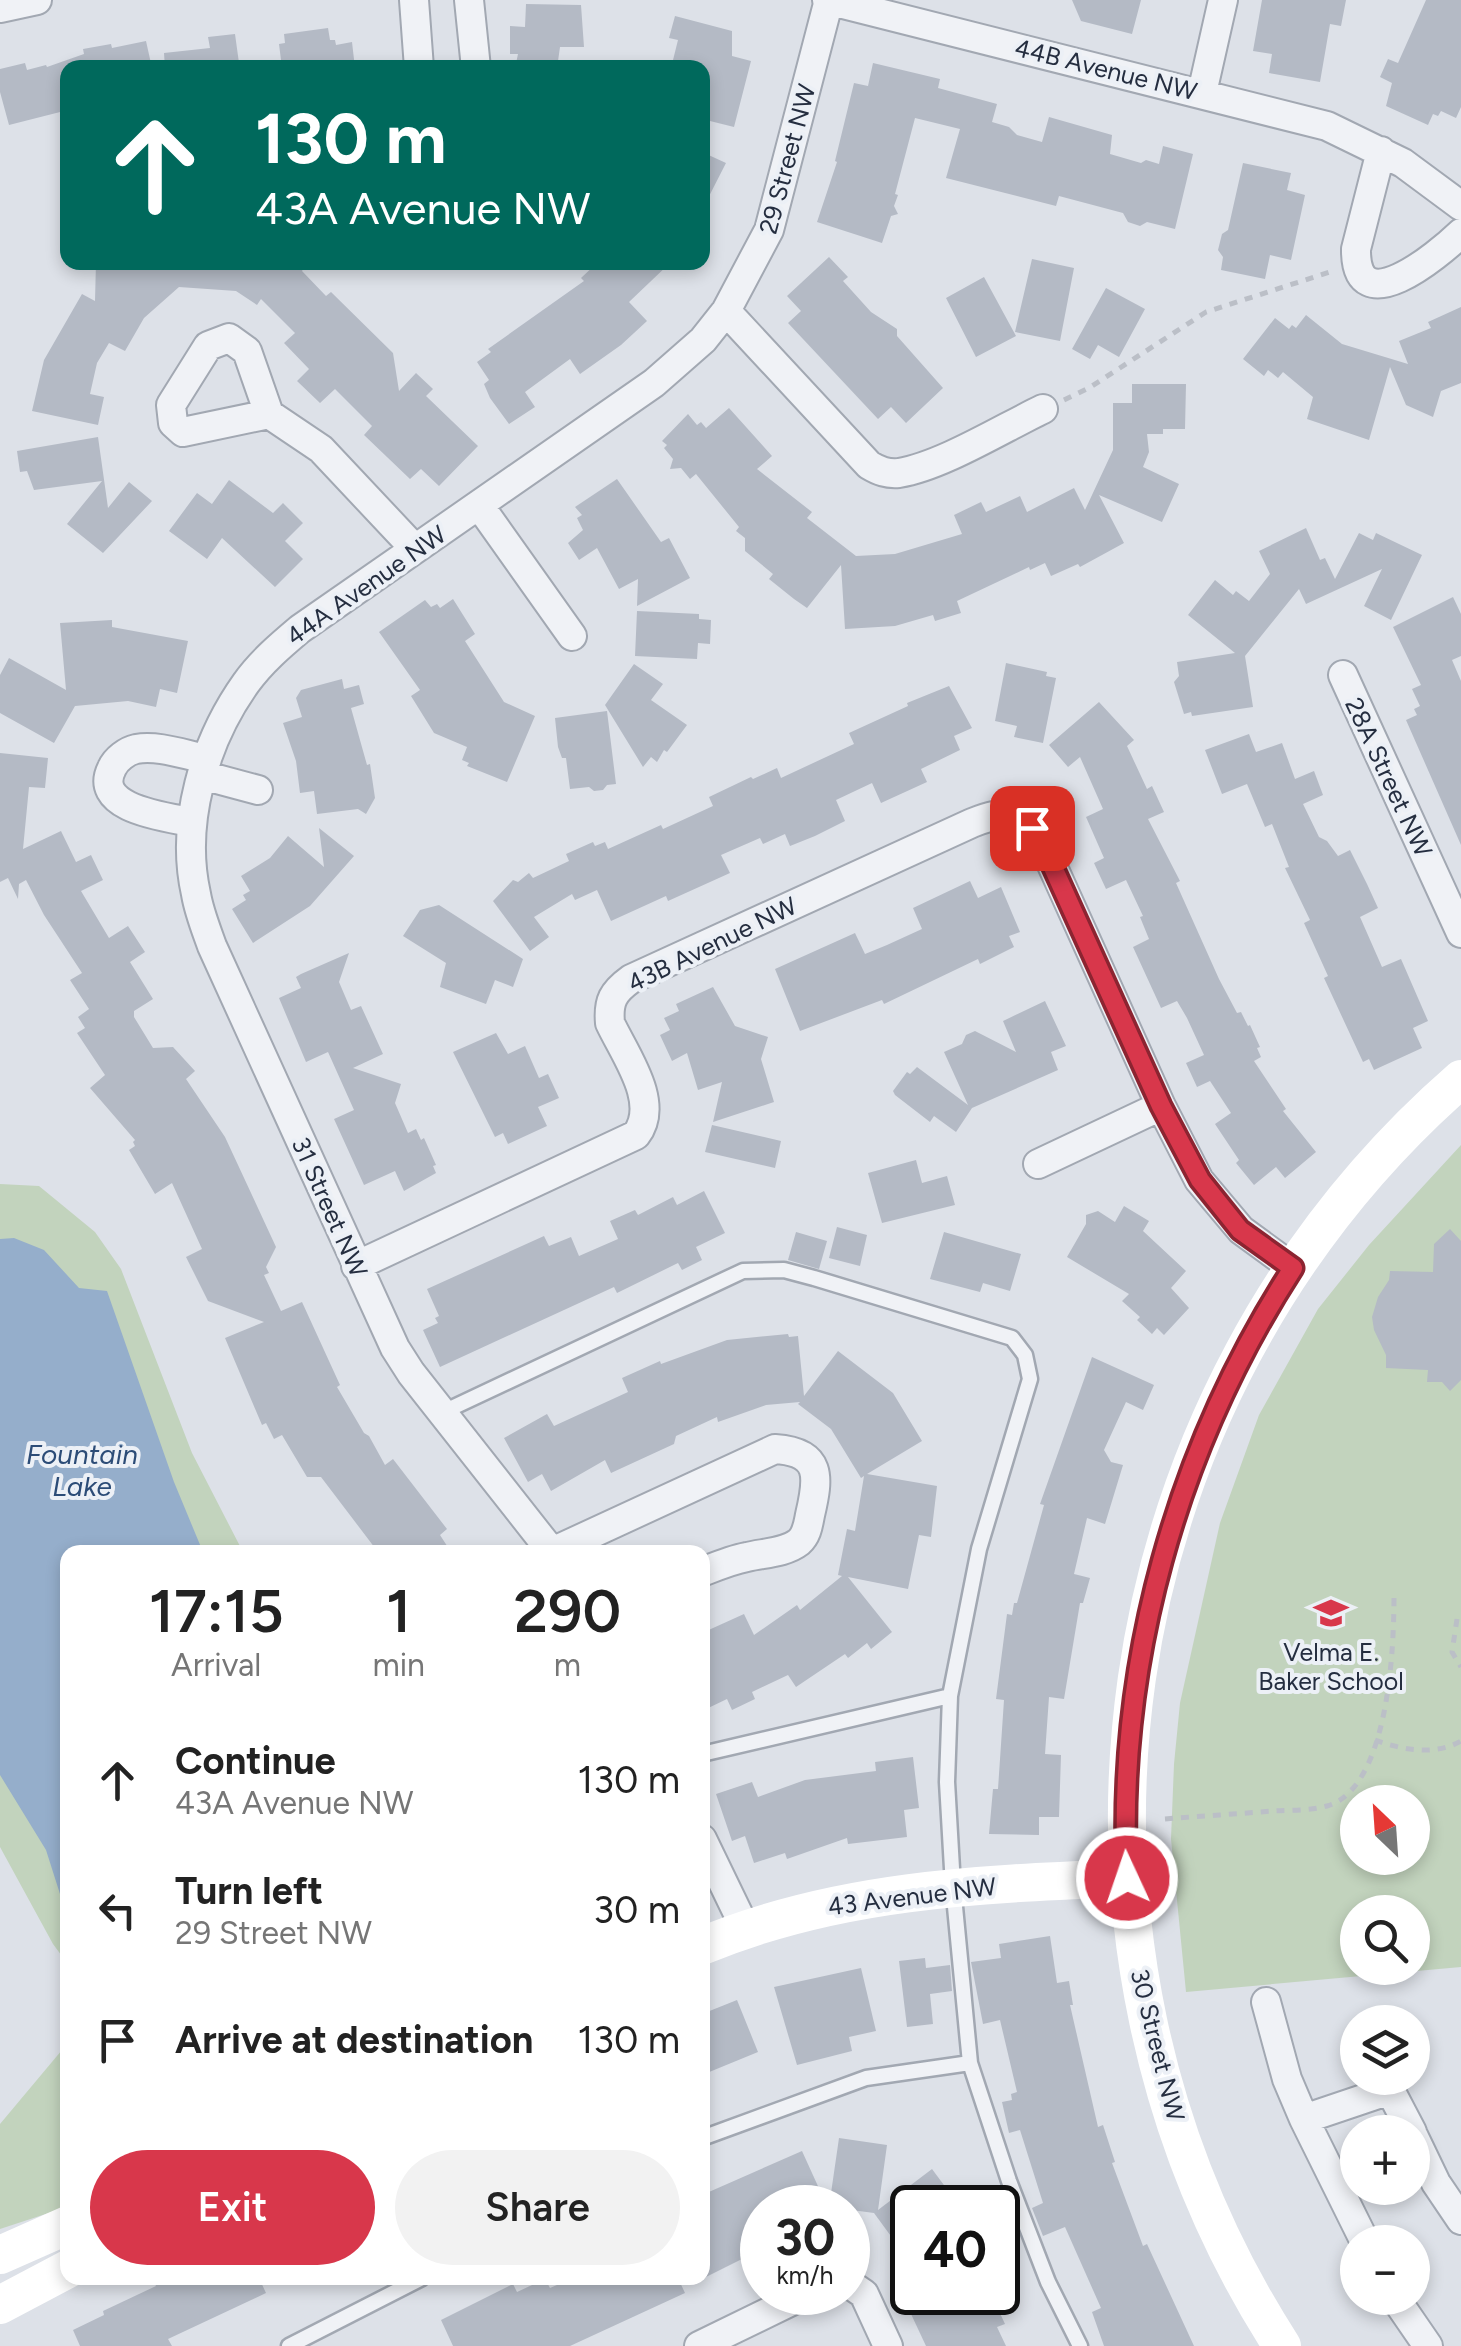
<!DOCTYPE html>
<meta charset="utf-8">
<style>
:root{--surface:#fff;--page:#f2f2f2;--text:#222;--muted:#767676;--accent:#d8374b}
body{margin:0;font-family:Figtree,sans-serif;background:var(--page);color:var(--text);height:100vh;display:flex;flex-direction:column;font-size:38px;white-space:nowrap}
*{box-sizing:border-box;margin:0}
p{font-size:32px;color:var(--muted)}
.icon{flex:none;width:55px;height:55px;fill:none;stroke:currentColor;stroke-width:2;stroke-linecap:round;stroke-linejoin:round}
.map{position:relative;flex:1;overflow:hidden}
.details{position:absolute;left:60px;top:1545px;width:650px;height:740px;display:flex;flex-direction:column;background:var(--surface);border-radius:20px;box-shadow:0 5px 15px #0003}
.details>*{flex:none}
.banner{position:absolute;left:60px;top:60px;width:650px;height:210px;border-radius:20px;box-shadow:0 5px 15px #0003;background:#00695c;color:#fff;overflow:hidden}
.needle{width:65px;rotate:335deg}
.tools{position:absolute;left:1340px;top:1785px;display:grid;gap:20px}
.tools a{display:grid;place-items:center;width:90px;height:90px;border-radius:50%;background:var(--surface);box-shadow:0 5px 15px #0003;font-size:50px}
.speed{position:absolute;left:740px;top:2185px;display:flex;gap:20px;font-size:50px;font-weight:700;text-align:center}
.speed>*{display:grid;place-content:center;width:130px;height:130px;border-radius:50%;background:var(--surface);box-shadow:0 5px 15px #0003;line-height:1}
.speed small{font-size:25px;font-weight:400}
.speed .limit{border:5px solid #111;border-radius:15px;background:#fff;color:#111}
.pin{position:absolute;display:grid;place-items:center;width:85px;height:85px;color:#fff;margin:-42px;border-radius:20px;box-shadow:0 5px 15px #0006}
.me{position:absolute;width:110px;margin:-55px;rotate:357deg;stroke-linejoin:round;filter:drop-shadow(0 0 8px #0008)}
.turn{display:flex;align-items:center;gap:35px;height:210px;padding:0 30px;font-size:45px}
.turn .icon{width:130px;height:130px;stroke-width:2.5}
.turn b{display:block;font-size:70px;line-height:85px}
.eta{display:flex;justify-content:space-evenly;align-items:center;height:170px;text-align:center}
.eta b{font-size:60px;font-weight:600;line-height:70px}
.button{display:flex;gap:20px;margin-top:auto;padding:20px 30px}
.button a{flex:1;height:115px;border-radius:60px;background:var(--accent);color:#fff;font-size:40px;font-weight:600;line-height:115px;text-align:center}
.button a+a{background:var(--page);color:var(--text)}
ul{padding:0;list-style:none}
li{display:flex;align-items:center;gap:30px;height:130px;padding:0 30px}
li div{flex:1}
li b{display:block;font-size:38px}
li em{font-style:normal}
.map>svg:first-child{display:block}
.green{fill:#c2d3bd;fill-rule:evenodd}
.water{fill:#95aecb}
.building{fill:#b4bac5}
.lines{fill:none;stroke-linecap:round;stroke-linejoin:round}
.lane-casing{stroke:#a2a8b2;stroke-width:19}
.street-casing{stroke:#a2a8b2;stroke-width:32}
.path{stroke:#bbbfc7;stroke-width:5;stroke-dasharray:8 8;stroke-linecap:butt}
.lane{stroke:#f0f2f6;stroke-width:14}
.street{stroke:#f0f2f6;stroke-width:28}
.secondary{stroke:#fff;stroke-width:38}
.route-casing{stroke:#8c2431;stroke-width:25}
.route{stroke:#d8374b;stroke-width:18}
.labels{text-anchor:middle;dominant-baseline:central;stroke-width:8;stroke-linejoin:round;paint-order:stroke}
.street-label{font-size:25px;fill:#252e40;stroke:#ecf0f6}
.poi-label{font-size:25px;fill:#252e40;stroke:#ecf0f6}
.water-label{font-size:28px;font-style:italic;fill:#2c4c77;stroke:#ecf0f6}
</style>
<div class="map">
<svg width="1461" height="2346" viewBox="0 0 1461 2346">
<rect width="100%" height="100%" fill="#dde1e8"/>
<path class="green" d="M1461,1145V1967L1186,1992L1171,1839L1174,1764L1180,1703L1220,1523L1259,1415L1318,1309L1369,1245ZM1358,1802H1412V1858H1358ZM1358,1912H1412V1968H1358Z
M0,1184L39,1186L95,1232L121,1269L192,1453L243,1552H68L67,1963L53,1944L0,1847Z
M67,2044V2207L0,2229V2124Z"/>
<path class="water" d="M14,1238L44,1250L79,1288L107,1291L174,1482L203,1552H68L67,1916L46,1850L0,1775V1239Z"/>
<path class="building" d="M1072,0H1141L1132,34L1081,21Z
M1262,0H1346L1341,26L1330,24L1320,82L1269,73L1272,54L1253,51Z
M1426,0H1461V107L1456,118L1441,111L1438,116L1433,114L1428,125L1386,106L1392,83L1380,77L1388,59L1398,63Z
M526,4L581,5L584,47H560L557,68H515L518,54H510V26L525,27Z
M675,16L732,31V56L751,61L734,127L702,119V68H671L678,40L669,38Z
M328,28L330,40H335L336,45L352,42L355,68H282L279,44L285,43L284,34Z
M235,34L239,63L232,64V68H165L164,53L210,48L208,37Z
M146,41L152,68H68V110L9,125L0,92V69L25,63L27,70L46,65L47,67L84,54L83,49L111,44L112,48Z
M873,63L940,79L938,88L997,104L992,122L1009,127L1017,135L1042,142L1049,117L1112,135L1110,154L1141,163L1146,160L1159,164L1163,146L1193,154L1175,229L1147,222L1140,226L1128,222L1123,213L1059,196L1056,206L946,178L960,129L915,118L895,194L898,195L894,206L898,214L891,216L882,243L817,222L837,162L835,161L854,83L868,86Z
M702,152L726,163L702,210Z
M1243,163L1291,173L1287,190L1305,195L1291,260L1270,255L1265,279L1221,270L1223,257L1218,250L1222,234L1228,230Z
M829,257L848,277L843,281L871,312L897,329V336L943,388L906,423L891,407L878,419L788,323L801,311L787,296Z
M1032,259L1074,268L1060,341L1015,332Z
M96,262H307L302,271L326,296L331,292L393,353L399,391L416,373L433,389L426,396L478,446L439,486L421,469L410,479L364,435L372,426L335,389L320,403L297,381L309,369L284,343L295,333L261,299L257,305L236,291L179,287L144,318L125,351L109,343L97,363L90,394L104,397L98,425L32,411L44,360L82,294L95,301Z
M598,262H671L629,302L647,321L621,345L580,374L570,359L525,392L535,407L509,424L490,398L484,384L489,380L477,362L491,352L488,349L584,281L581,278Z
M984,277L1016,336L976,357L946,298Z
M1106,288L1145,309L1119,357L1098,345L1090,359L1072,349Z
M1461,307V383L1441,391L1433,417L1406,405L1390,367L1369,440L1307,419L1313,397L1283,372L1278,378L1268,370L1264,376L1243,359L1275,318L1289,329L1292,325L1296,328L1306,315L1342,344L1408,364L1399,341L1431,328L1428,322Z
M1132,384H1186L1185,429H1163V434H1147L1149,452L1143,467L1179,484L1162,522L1099,495L1124,543L1080,567L1078,564L1051,576L1045,563L1030,570L1029,567L957,601L961,613L935,621L933,615L895,626L845,629L841,565L807,608L794,599L769,579L773,574L745,551V538L736,531L739,527L696,474L690,479L681,468L670,469L673,459L664,448L667,445L662,441L688,414L697,425L701,422L706,428L729,408L772,456L757,469L812,512L807,518L856,556L895,554L962,534L954,515L981,502L986,512L1020,496L1027,512L1074,488L1085,510L1113,450V403H1132Z
M98,437L108,508L129,482L152,501L103,553L67,524L102,481L34,490L27,471L20,472L17,451Z
M617,479L661,542L669,538L690,578L637,606L638,579L619,589L597,548L579,560L568,543L583,530L577,518L582,515L575,507Z
M229,480L273,513L283,503L303,523L285,541L303,559L275,587L222,538L207,559L169,531L197,493L212,504Z
M1306,528L1320,560L1325,558L1335,579L1359,533L1373,540L1376,533L1422,555L1391,620L1364,606L1382,569L1306,604L1299,589L1245,656L1253,707L1192,716L1191,712L1184,714L1174,682L1179,676L1177,662L1235,653L1188,615L1215,580L1233,595L1236,591L1249,601L1270,574L1259,551Z
M1453,597L1461,614V656L1452,660L1461,681V845L1406,720L1417,715L1414,709L1420,706L1412,689L1421,685L1393,627Z
M453,599L475,634L465,641L504,702L535,716L507,782L467,766L469,763L462,760L467,747L434,733L411,696L420,690L379,632L425,600L431,607L437,604L440,608Z
M637,611L699,614V619L711,620L710,644L698,643L697,659L635,656Z
M112,620V627L188,641L177,693L160,689L156,707L128,701L75,706L54,743L0,713V675L9,658L66,690L60,623Z
M1006,663L1047,672L1046,676L1056,678L1043,743L1014,737L1017,726L995,721Z
M634,664L663,684L651,700L687,725L667,752L664,750L657,762L651,757L643,767L605,705Z
M342,679L344,689L359,685L364,704L351,708L367,765L370,764L375,798L366,814L358,809L317,814L314,791L300,793L296,761L283,723L302,717L296,698L301,690Z
M949,686L972,728L954,736L960,750L921,769L927,782L881,803L872,783L836,800L845,821L815,836L790,846L785,834L763,844L760,838L721,855L730,873L668,901L666,896L611,921L597,890L575,900L572,894L534,917L549,937L530,951L493,901L513,880L518,882L529,873L533,878L569,861L566,854L593,842L595,846L605,842L608,849L661,825L663,829L713,806L709,797L751,777L753,779L777,768L781,778L854,744L849,733L908,706L907,703Z
M1099,702L1134,740L1127,746L1147,789L1152,786L1164,812L1148,819L1180,881L1176,883L1219,979L1237,1013L1241,1012L1248,1026L1250,1025L1260,1047L1257,1048L1261,1057L1254,1061L1286,1109L1283,1111L1316,1152L1285,1178L1276,1167L1254,1185L1236,1163L1239,1160L1215,1124L1231,1113L1210,1081L1197,1087L1186,1063L1204,1055L1187,1018L1177,1001L1161,1008L1133,947L1149,939L1140,917L1143,916L1126,880L1106,889L1094,863L1104,858L1086,817L1103,809L1080,757L1068,767L1049,745Z
M607,711L616,784L607,785L603,790L594,791L589,787L570,789L566,758H562L558,747L555,718Z
M1249,734L1256,752L1282,743L1295,779L1314,771L1323,795L1303,804L1319,837L1327,841L1338,856L1350,850L1367,884L1378,908L1360,917L1382,967L1401,959L1428,1021L1413,1028L1422,1048L1374,1070L1369,1059L1363,1062L1324,978L1328,976L1304,923L1310,920L1285,868L1289,867L1272,824L1265,827L1247,784L1222,794L1205,750Z
M0,753L48,758L45,788L29,787L23,849L61,831L76,862L91,855L103,880L81,891L109,938L128,926L145,952L130,962L153,999L134,1011V1017L153,1048L173,1047L195,1071L186,1079L225,1137L276,1247L266,1267L269,1273L264,1275L281,1311L302,1302L340,1385L337,1387L364,1433L369,1436L385,1465L393,1459L447,1529L440,1535L451,1552H378L321,1477H307L282,1435L274,1439L266,1423L262,1425L225,1338L264,1322L208,1301L186,1257L202,1249L172,1183L155,1194L129,1150L135,1146L133,1142L135,1140L90,1088L105,1075L77,1033L85,1028L78,1017L89,1009L70,980L82,973L44,915L26,880L19,884L18,899L8,878L0,882Z
M319,828L354,856L310,906L253,943L232,909L246,900L243,895L250,891L241,876L270,858L288,836L324,867Z
M970,881L978,898L1001,887L1020,932L1009,936L1014,947L980,964L978,959L884,1004L882,1000L800,1031L775,969L855,933L865,954L887,945L922,929L913,908Z
M439,905L523,959L513,987L495,980L486,1004L440,987L446,963L403,936L420,910Z
M349,953L339,982L351,1010L361,1006L383,1054L353,1068L401,1084L395,1103L408,1133L416,1129L421,1140L424,1138L436,1165L433,1166L436,1173L404,1191L395,1171L364,1185L334,1119L354,1110L328,1052L306,1062L279,998L301,988L296,977L301,974Z
M713,987L735,1026L768,1037L761,1059L774,1102L713,1122L722,1082L698,1090L687,1053L672,1061L660,1035L670,1030L664,1018L679,1011L676,1004Z
M1045,1001L1066,1046L1051,1052L1058,1070L972,1108L956,1132L934,1116L930,1122L895,1095L893,1091L907,1072L910,1074L917,1067L968,1105L944,1052L962,1044L966,1035L975,1031L1016,1052L1003,1021Z
M496,1033L508,1054L525,1046L539,1078L548,1074L559,1098L538,1107L547,1126L508,1144L503,1133L495,1137L453,1052Z
M712,1125L781,1141L775,1168L705,1152Z
M916,1160L922,1183L947,1176L955,1205L882,1223L868,1173Z
M704,1191L725,1233L696,1247L702,1260L682,1270L678,1263L617,1293L614,1287L440,1367L423,1330L438,1323L435,1318L439,1316L427,1289L544,1236L549,1246L571,1237L579,1256L618,1239L610,1221L635,1210L638,1215L673,1197L677,1205Z
M1124,1206L1149,1221L1143,1231L1186,1271L1171,1288L1189,1308L1164,1335L1157,1328L1152,1334L1137,1320L1140,1317L1122,1301L1129,1294L1067,1257L1086,1224V1215L1098,1211L1115,1222Z
M837,1227L867,1235L860,1266L829,1258Z
M1450,1229L1461,1241V1380L1450,1391L1442,1382H1427L1428,1370L1386,1368V1355L1374,1330L1372,1317L1378,1297L1389,1280L1390,1271L1433,1272L1434,1244Z
M796,1232L827,1241L819,1269L788,1260Z
M944,1232L1021,1254L1010,1291L983,1283L980,1292L930,1279Z
M788,1334L789,1337L798,1336L804,1396L838,1351L893,1393L922,1441L867,1474L937,1486L931,1537L919,1535L908,1589L848,1577L892,1632L871,1649L867,1643L848,1658L845,1654L796,1687L788,1675L752,1692L755,1699L732,1710L727,1699L702,1711V1649L708,1646L702,1633L744,1614L754,1635L797,1605L800,1610L842,1576L838,1575L847,1529L855,1531L864,1476L861,1478L831,1429L798,1404L800,1402L766,1405L718,1422L717,1417L676,1436L674,1444L611,1473L605,1460L551,1491L542,1474L528,1482L504,1438L547,1414L554,1426L628,1392L622,1378L660,1361L661,1364L727,1340Z
M1092,1357L1154,1385L1143,1410L1126,1402L1104,1450L1111,1462L1123,1465L1105,1524L1087,1518L1074,1574L1090,1578L1083,1603H1080L1064,1699L1049,1697L1045,1754L1061,1755L1059,1817H1039V1835L989,1834L993,1789H998L1004,1700L996,1699L1007,1614L1012,1615L1014,1603H1017L1044,1505L1040,1504Z
M913,1757L919,1808L904,1810L907,1837L848,1844L847,1838L787,1859L785,1853L754,1863L745,1836L732,1841L716,1794L752,1782L758,1797L805,1780L876,1771L875,1762Z
M1050,1936L1057,1983L1069,1981L1073,2005H1070L1098,2127L1103,2125L1115,2162L1112,2163L1143,2246L1147,2244L1194,2346H1104L1092,2312L1101,2308L1065,2227L1043,2236L1032,2208L1043,2203L1020,2130L1009,2133L1002,2102L1012,2100L1011,2094L1017,2092L1000,2020L983,2024L971,1962L1001,1958L999,1944Z
M925,1958L926,1968L950,1965L952,1991L930,1994L933,2024L907,2027L899,1961Z
M861,1968L876,2031L849,2037L852,2051L797,2065L774,1987Z
M737,2000L758,2052L702,2075V2014Z
M839,2138L887,2145L878,2210L932,2169L961,2208H912V2265L874,2213L829,2207Z
M802,2151L827,2206L799,2202L801,2208H762V2228L755,2232L762,2249L702,2279V2195Z
M152,2278H259L266,2293L168,2339L172,2346H80L73,2330L104,2315L103,2311L156,2286Z
M573,2278H678L685,2293L570,2346H453L441,2320L513,2284L517,2292L545,2279L550,2288Z
M916,2292H990L1005,2324L997,2327L1006,2346H926L911,2314L923,2308Z"/>
<g class="lines">
<g class="lane-casing">
<path id="lane" d="M441,1413L743,1271L784,1270L814,1278L1012,1338L1025,1355L1030,1379L979,1549L950,1696L947,1782L953,1886L970,2063L1009,2181L1048,2282L1080,2346
M702,1754L950,1696
M702,2138L866,2078L970,2063
M289,2346L422,2278"/>
</g>
<g class="street-casing">
<path id="street" d="M414,0L419,68
M469,0L476,68
M827,0L1327,126L1403,163L1461,206
M829,0L769,230L726,311L869,465C879,471 887,474 899,473C942,466 1003,428 1043,409
M0,8L37,0
M1202,93L1223,0
M1381,151L1356,249C1355,325 1438,255 1461,233
M269,414L183,432L173,423L171,405L208,346L229,338L247,351L269,414L321,449L415,549
M479,505L572,636
M1343,675L1461,933
M202,775L258,790
M191,822C167,817 91,809 112,768C116,759 127,751 136,749C159,745 185,755 207,759
M1038,1164L1161,1106
M356,1266L636,1135C661,1103 625,1055 610,1023C608,1001 613,992 631,979L972,823C1007,809 1021,811 1042,843L1161,1106L1199,1180L1241,1230L1293,1268
M552,1552L411,1373L395,1348L212,946C206,929 199,912 196,894C180,823 204,742 246,683C261,662 281,645 300,629L654,383L703,340L726,311
M552,1552L775,1449C822,1452 819,1477 810,1515C808,1525 807,1535 799,1542C785,1553 763,1553 747,1557C731,1560 717,1566 702,1572
M702,1839L746,1930
M1266,2002L1287,2079L1304,2119
M1412,2133L1436,2183L1461,2220
M1365,2242L1304,2119L1390,2090L1412,2132
M848,2283L864,2294L888,2346
M1395,2298L1428,2346
M699,2346L810,2292"/>
</g>
<path class="path" d="M1064,400L1089,388L1206,312L1336,270
M1457,1619L1452,1652L1461,1667
M1375,1740C1402,1750 1435,1756 1461,1741
M1165,1819C1201,1816 1237,1814 1273,1811C1290,1810 1310,1811 1327,1806C1389,1788 1394,1648 1394,1595"/>
<use href="#lane" class="lane"/>
<use href="#street" class="street"/>
<path class="secondary" d="M702,1946C839,1889 981,1884 1127,1878
M0,2255L68,2225
M0,2305L68,2269
M1282,2346C1020,1940 1097,1396 1461,1079"/>
</g>
<g class="lines">
<g class="route-casing">
<path id="route" d="M1032,828L1042,843L1161,1106L1200,1180L1240,1230L1293,1268C1177,1448 1116,1663 1127,1878"/>
</g>
<use href="#route" class="route"/>
</g>
<defs>
<g id="school-bare" transform="scale(2.7)"><path d="M0-5L7-2L0 1L-7-2ZM-4 1L0 2.5L4 1V4Q0 6-4 4Z" fill="#d8374b" stroke="#ecf0f6" stroke-width="2.5" paint-order="stroke"/></g>
</defs>
<g fill-rule="evenodd">
<use href="#school-bare" x="1331" y="1613"/>
</g>
<g class="labels">
<g class="street-label">
<text transform="translate(1106 69) rotate(14)">44B Avenue NW</text>
<text transform="translate(787 159) rotate(-75)">29 Street NW</text>
<text transform="translate(366 585) rotate(-35)">44A Avenue NW</text>
<text transform="translate(1389 777) rotate(65)">28A Street NW</text>
<text transform="translate(712 944) rotate(-26)">43B Avenue NW</text>
<text transform="translate(330 1207) rotate(66)">31 Street NW</text>
<text transform="translate(912 1896) rotate(-7)">43 Avenue NW</text>
<text transform="translate(1158 2045) rotate(76)">30 Street NW</text>
</g>
<g class="poi-label">
<text x="1331" y="1652">Velma E.<tspan x="1331" dy="29">Baker School</tspan></text>
</g>
<g class="water-label">
<text x="82" y="1454">Fountain<tspan x="82" dy="32">Lake</tspan></text>
</g>
</g>
</svg>
<div class="tools">
<a><svg class="needle" viewBox="-14 -14 28 28"><path d="M0-13l5 13h-10z" fill="#e53935"/><path d="M0 13l5-13h-10z" fill="#767676"/></svg></a>
<a><svg class="icon" aria-label="search" viewBox="0 0 24 24"><circle cx="10" cy="10" r="6"/><path d="M15 15l6 6"/></svg></a>
<a><svg class="icon" aria-label="layers" viewBox="0 0 24 24"><path d="M12 4l9 5-9 5-9-5zM3 14l9 5 9-5"/></svg></a>
<a>+</a>
<a>−</a>
</div>
<div class="speed"><div>30<small>km/h</small></div><div class="limit">40</div></div>
<div class="pin" style="left:1032px;top:828px;background:#d93025"><svg class="icon" aria-label="arrive" viewBox="0 0 24 24"><path d="M6 21V4h12l-3 4 3 4H6"/></svg></div>
<svg class="me" style="left:1127px;top:1878px" viewBox="-20 -20 40 40"><circle r="17" fill="#d8374b" stroke="#fff" stroke-width="3"/><path d="M0-11L8 9 0 5-8 9z" fill="#fff"/></svg>
<div class="banner">
<div class="turn"><svg class="icon" aria-label="ahead" viewBox="0 0 24 24"><path d="M12 20V5M6 11l6-6 6 6"/></svg><div><b>130 m</b>43A Avenue NW</div></div>
</div>
<section class="details">
<div class="eta">
<div><b>17:15</b><p>Arrival</p></div>
<div><b>1</b><p>min</p></div>
<div><b>290</b><p>m</p></div>
</div>
<ul>
<li><svg class="icon" aria-label="ahead" viewBox="0 0 24 24"><path d="M12 20V5M6 11l6-6 6 6"/></svg><div><b>Continue</b><p>43A Avenue NW</p></div><em>130 m</em></li>
<li><svg class="icon" aria-label="left" viewBox="0 0 24 24"><path d="M17 20v-9H6M10 6l-5 5 5 5"/></svg><div><b>Turn left</b><p>29 Street NW</p></div><em>30 m</em></li>
<li><svg class="icon" aria-label="arrive" viewBox="0 0 24 24"><path d="M6 21V4h12l-3 4 3 4H6"/></svg><div><b>Arrive at destination</b></div><em>130 m</em></li>
</ul>
<div class="button"><a>Exit</a><a>Share</a></div>
</section>
</div>
